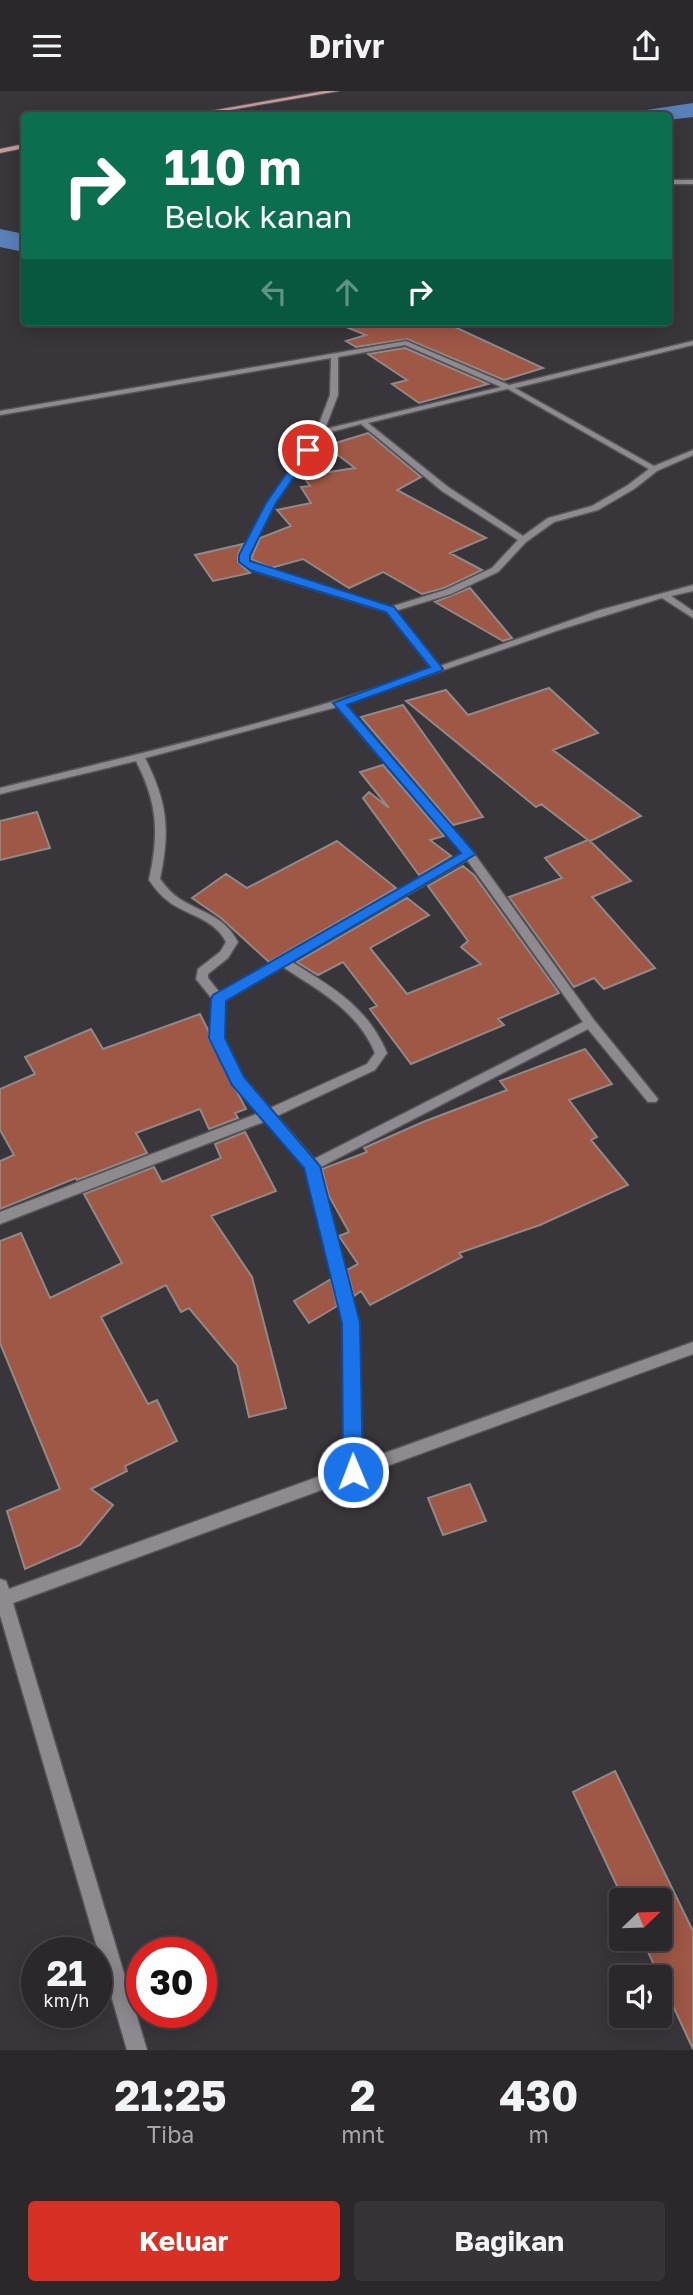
<!DOCTYPE html>
<html lang="id">
<style>
:root{--surface:#2b282c;--page:#373438;--text:#f1f3f6;--muted:#a6a6a9;--line:#474448;--accent:#d93025}
body{margin:0;font-family:"Golos Text",sans-serif;background:var(--page);color:var(--text);height:100vh;display:flex;flex-direction:column;font-size:26px;white-space:nowrap}
*{box-sizing:border-box;margin:0}
p{font-size:23px;color:var(--muted)}
.icon{flex:none;width:38px;height:38px;fill:none;stroke:currentColor;stroke-width:2;stroke-linecap:round;stroke-linejoin:round}
.map{position:relative;height:1959px;overflow:hidden}
.sheet{display:flex;flex-direction:column;background:var(--surface);flex:1}
.sheet>*{flex:none}
.hud{position:absolute;left:21px;top:21px;width:651px;height:214px;border-radius:7px;box-shadow:0 4px 18px #0003,0 0 0 2px var(--line);background:#0b6e4f;color:#fff;overflow:hidden}
.needle{width:46px;rotate:67deg}
.controls{position:absolute;left:609px;top:1797px;display:grid;gap:14px}
.controls a{display:grid;place-items:center;width:63px;height:63px;border-radius:7px;background:var(--surface);box-shadow:0 4px 18px #0003,0 0 0 2px var(--line);font-size:35px}
.speed{position:absolute;left:21px;top:1846px;display:flex;gap:14px;font-size:35px;font-weight:700;text-align:center}
.speed>*{display:grid;place-content:center;width:91px;height:91px;border-radius:50%;background:var(--surface);box-shadow:0 4px 18px #0003,0 0 0 2px var(--line);line-height:1}
.speed small{font-size:18px;font-weight:400}
.speed .limit{border:10px solid #d22;background:#fff;color:#111}
.pin{position:absolute;display:grid;place-items:center;width:60px;height:60px;color:#fff;margin:-30px;border:4px solid #fff;border-radius:50%;box-shadow:0 2px 7px #0007}
.me{position:absolute;width:77px;margin:-38px;rotate:359deg;stroke-linejoin:round;filter:drop-shadow(0 0 5px #0008)}
.turn{display:flex;align-items:center;gap:24px;height:147px;padding:0 28px;font-size:32px}
.turn .icon{width:91px;height:91px;stroke-width:2.5}
.turn b{display:block;font-size:49px;line-height:60px}
.lanes{display:flex;align-items:center;height:66px;padding:0 28px;background:#0003;justify-content:center;gap:35px;direction:ltr}
.lanes .off{opacity:.35}
.eta{display:flex;justify-content:space-evenly;align-items:center;height:119px;text-align:center}
.eta b{font-size:42px;font-weight:700;line-height:49px}
.cta{display:flex;gap:14px;margin-top:auto;padding:14px 28px}
.cta a{flex:1;height:80px;border-radius:7px;background:var(--accent);color:#fff;font-size:28px;font-weight:700;line-height:80px;text-align:center}
.cta a+a{background:var(--page);color:var(--text)}
header{display:flex;justify-content:space-between;align-items:center;height:91px;padding:0 28px;background:var(--surface);font-size:32px;font-weight:700}
.map>svg:first-child{display:block}
.lines{fill:none;stroke-linecap:round;stroke-linejoin:round}
.river{fill:#5a80ba;fill-rule:evenodd}
.building{fill:#9f5746;stroke:#918987;stroke-width:2}
.minor-casing{stroke:#575458;stroke-width:3}
.major-casing{stroke:#575458;stroke-width:2}
.minor{fill:#8d8a90;fill-rule:evenodd}
.major{fill:#ca9a9b;fill-rule:evenodd}
.route{fill:#1a73e8;stroke:#114b97;stroke-width:2}
</style>
<header><svg class="icon" aria-label="menu" viewBox="0 0 24 24"><path d="M4 6h16M4 12h16M4 18h16"/></svg>Drivr<svg class="icon" aria-label="share" viewBox="0 0 24 24"><path d="M12 15V3M7 8l5-5 5 5M5 13v7h14v-7"/></svg></header>
<div class="map">
<svg width="693" height="1959" viewBox="0 0 693 1959">
<rect width="100%" height="100%" fill="#39363b"/>
<g class="lines">
<path class="river" d="M693,12V26L668,29V24H643L646,19Z
M0,138L24,143V161L0,156Z"/>
</g>
<path class="building" d="M334,231H444L543,277L504,289L407,248L356,256L346,250L366,244Z
M405,257L488,293L419,312L392,293L407,289L368,263Z
M368,342L421,386L397,399L486,447L450,462L482,479L444,497L422,503L383,481L349,497L303,468L271,477L251,468L260,447L291,435L277,419L311,412L301,396L310,395L303,385L355,377L326,355Z
M243,453L238,463V471L250,482L213,490L195,464Z
M470,497L512,547L503,550L435,511Z
M549,597L598,642L553,659L641,725L590,750L631,790L592,806L655,877L604,898L594,887L574,896L509,806L562,787L545,767L588,749L541,713L536,716L406,610L446,599L468,624Z
M403,614L483,726L453,734L361,626Z
M383,674L444,745L430,749L451,765L419,784L363,707L369,701L389,717L360,681Z
M37,721L50,757L0,769V730Z
M337,750L396,797L269,871L221,827L192,807L226,783L247,797Z
M463,775L474,784L559,902L498,928L504,934L411,973L370,918L377,915L343,871L318,884L297,871L407,807L429,824L370,857L407,903L481,873L461,856L468,850L428,795Z
M200,923L209,941V948L246,1018L235,1022L238,1027L209,1038L200,1018L136,1042L147,1062L77,1089L76,1087L0,1118V1070L14,1064L0,1039V998L35,983L25,966L91,938L103,958Z
M585,958L612,993L569,1009L597,1046L591,1049L628,1094L540,1134L459,1162L462,1166L370,1214L361,1200L354,1205L347,1179L358,1173L339,1145L349,1141L329,1105L322,1078L367,1061L364,1057L423,1031L507,999L500,990Z
M245,1041L276,1100L211,1125L252,1186L286,1317L249,1326L237,1274L189,1217L181,1221L166,1194L101,1226L148,1313L157,1309L177,1350L125,1375L127,1380L91,1398L113,1414L80,1454L25,1478L7,1420L60,1398L0,1252V1150L21,1142L50,1207L122,1172L84,1103L154,1076L162,1091L221,1067L215,1053Z
M331,1188L337,1215L309,1232L294,1210Z
M470,1393L486,1430L443,1444L428,1407Z
M615,1680L693,1840V1958L642,1848H660V1810H624L573,1701Z"/>
<g class="lines">
<g class="minor-casing">
<path id="minor" d="M668,89H693V93H668Z
M406,250L509,294L693,250V254L515,297L654,375L693,359V364L657,380L634,398L598,419L554,431L526,451L498,481L451,503L395,520L440,575L600,519L693,494V500L671,505L693,520V527L662,507L562,538L345,613L473,761L594,929L658,1008L656,1011H648L588,938L319,1077L358,1232L360,1371L693,1251V1263L13,1512L147,1959H127L0,1524V1488L6,1490L9,1498L345,1376L344,1232L306,1077L266,1030L0,1133V1121L259,1022L234,992L211,947L213,909L196,888L198,878L220,861L226,851C215,829 191,825 172,813C163,807 155,798 149,789C159,742 158,713 136,670L0,703V697C145,661 291,628 432,578L387,521L251,479L241,471L240,464L267,412L316,341L330,304L331,267L0,324V320ZM405,254L501,296L325,338L338,304V266ZM507,298H508L649,378L628,394L592,415L548,427L523,445L448,396L368,332ZM361,333L442,400L518,449L492,477L445,499L390,516L257,475L249,470L248,464L275,412L323,343ZM337,616L462,762L220,902L208,887V883L228,867L238,851C223,824 204,823 180,808C172,803 166,796 160,788C170,740 168,712 145,667ZM467,769L583,931L314,1068L277,1025L375,979L387,962C367,915 333,897 292,871ZM283,876C319,900 357,919 375,962L367,973L270,1017L243,986L223,947L225,910Z"/>
</g>
<g class="major-casing">
<path id="major" d="M324,0H339L201,24H187Z
M24,53V57L0,62V58Z"/>
</g>
<use href="#minor" class="minor"/>
<use href="#major" class="major"/>
</g>
<path class="route" d="M304,357L313,359L276,412L250,464V470L394,516L443,578L441,580L347,614L476,763L226,910L225,947L244,986L320,1075L360,1232L363,1381L360,1387L353,1390L346,1387L343,1381L342,1232L304,1077L232,994L209,947L211,908L213,904L461,762L333,612L430,576L386,521L250,479L239,471V464L266,412Z"/>
</svg>
<div class="controls">
<a><svg class="needle" viewBox="-14 -14 28 28"><path d="M0-13l5 13h-10z" fill="#e53935"/><path d="M0 13l5-13h-10z" fill="#a6a6a9"/></svg></a>
<a><svg class="icon" aria-label="sound" viewBox="0 0 24 24"><path d="M4 9h4l5-4v14l-5-4H4zM17 9q2 3 0 6"/></svg></a>
</div>
<div class="speed"><div>21<small>km/h</small></div><div class="limit">30</div></div>
<div class="pin" style="left:308px;top:359px;background:#d93025"><svg class="icon" aria-label="arrive" viewBox="0 0 24 24"><path d="M6 21V4h12l-3 4 3 4H6"/></svg></div>
<svg class="me" style="left:353px;top:1381px" viewBox="-20 -20 40 40"><circle r="17" fill="#1a73e8" stroke="#fff" stroke-width="3"/><path d="M0-11L8 9 0 5-8 9z" fill="#fff"/></svg>
<div class="hud">
<div class="turn"><svg class="icon" aria-label="right" viewBox="0 0 24 24"><path d="M7 20v-9h11M14 6l5 5-5 5"/></svg><div><b>110 m</b>Belok kanan</div></div>
<div class="lanes"><svg class="icon off" aria-label="left" viewBox="0 0 24 24"><path d="M17 20v-9H6M10 6l-5 5 5 5"/></svg><svg class="icon off" aria-label="ahead" viewBox="0 0 24 24"><path d="M12 20V5M6 11l6-6 6 6"/></svg><svg class="icon" aria-label="right" viewBox="0 0 24 24"><path d="M7 20v-9h11M14 6l5 5-5 5"/></svg></div>
</div>
</div>
<section class="sheet">
<div class="eta">
<div><b>21:25</b><p>Tiba</p></div>
<div><b>2</b><p>mnt</p></div>
<div><b>430</b><p>m</p></div>
</div>
<div class="cta"><a>Keluar</a><a>Bagikan</a></div>
</section>
